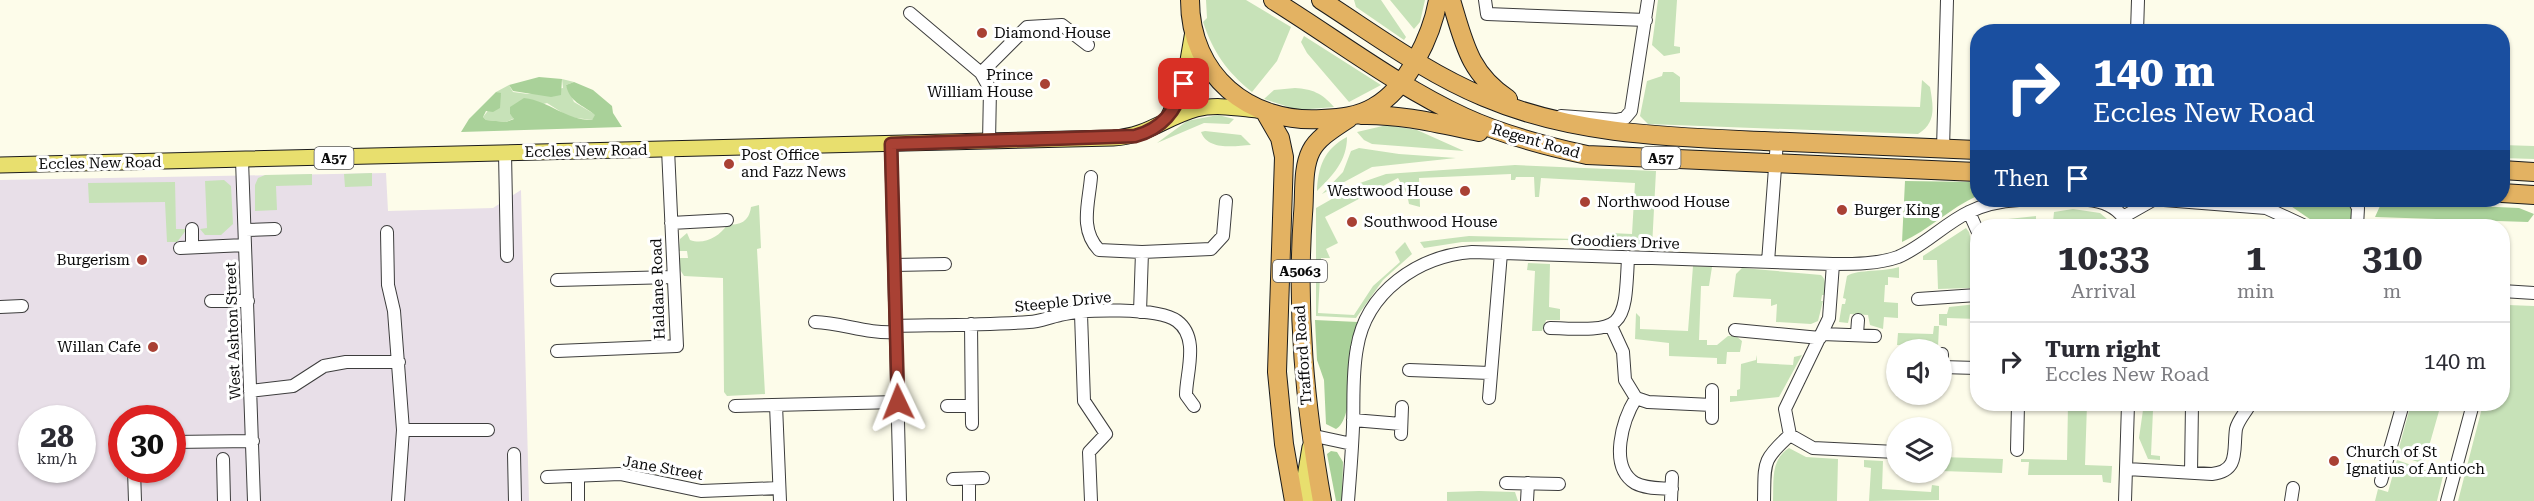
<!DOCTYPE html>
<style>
:root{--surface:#fff;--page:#f2f2f3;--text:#2b2b33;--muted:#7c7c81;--line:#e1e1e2}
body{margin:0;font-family:"Roboto Serif",serif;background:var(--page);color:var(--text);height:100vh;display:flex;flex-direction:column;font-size:22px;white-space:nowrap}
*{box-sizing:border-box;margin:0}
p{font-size:20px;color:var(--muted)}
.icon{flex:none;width:33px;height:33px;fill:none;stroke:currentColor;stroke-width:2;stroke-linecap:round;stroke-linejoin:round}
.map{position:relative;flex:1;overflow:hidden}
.details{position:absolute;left:1970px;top:219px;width:540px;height:192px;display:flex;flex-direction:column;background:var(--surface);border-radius:24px;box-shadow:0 2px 4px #0004}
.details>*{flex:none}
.banner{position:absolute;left:1970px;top:24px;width:540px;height:183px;border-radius:24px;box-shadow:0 2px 4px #0004;background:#1a4fa0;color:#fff;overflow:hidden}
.controls{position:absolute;left:1886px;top:339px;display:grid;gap:12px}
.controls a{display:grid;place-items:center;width:66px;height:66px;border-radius:50%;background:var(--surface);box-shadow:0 2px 4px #0004;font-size:30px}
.speed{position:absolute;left:18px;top:405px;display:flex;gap:12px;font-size:30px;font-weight:700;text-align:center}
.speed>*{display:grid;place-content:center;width:78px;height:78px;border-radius:50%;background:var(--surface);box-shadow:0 2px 4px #0004;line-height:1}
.speed small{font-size:15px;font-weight:400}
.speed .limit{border:9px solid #d22;background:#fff;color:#111}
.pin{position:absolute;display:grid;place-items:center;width:51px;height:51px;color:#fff;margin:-26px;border-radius:12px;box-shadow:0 3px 9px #0006}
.me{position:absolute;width:66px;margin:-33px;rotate:358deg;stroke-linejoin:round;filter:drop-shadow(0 0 4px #0008)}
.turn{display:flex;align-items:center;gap:21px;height:126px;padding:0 24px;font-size:27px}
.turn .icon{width:78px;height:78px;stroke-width:2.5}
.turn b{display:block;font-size:42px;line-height:51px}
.then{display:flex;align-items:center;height:57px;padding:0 24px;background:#0003;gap:12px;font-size:22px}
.eta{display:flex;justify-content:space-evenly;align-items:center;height:102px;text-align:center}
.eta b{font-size:36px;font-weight:700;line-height:42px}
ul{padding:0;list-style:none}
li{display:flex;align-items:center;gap:18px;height:78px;padding:0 24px;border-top:2px solid var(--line)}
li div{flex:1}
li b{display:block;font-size:22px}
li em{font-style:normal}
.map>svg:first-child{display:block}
.industrial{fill:#e8dfe8;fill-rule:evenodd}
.green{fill:#c7e2b8}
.forest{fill:#a9d199}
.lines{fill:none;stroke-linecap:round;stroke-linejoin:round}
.minor-casing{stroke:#3d3d3d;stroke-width:14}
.major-casing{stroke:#1b1b1b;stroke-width:17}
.highway-casing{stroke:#1b1b1b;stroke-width:20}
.minor{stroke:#fff;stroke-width:12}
.major{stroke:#e8df6e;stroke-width:15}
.highway{stroke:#e3b262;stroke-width:18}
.route-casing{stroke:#6e2a22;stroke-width:15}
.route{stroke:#a94134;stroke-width:10}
.poi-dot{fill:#a94134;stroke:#fff;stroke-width:2}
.labels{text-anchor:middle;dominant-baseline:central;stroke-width:6;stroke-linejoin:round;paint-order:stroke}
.shield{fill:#fff;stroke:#545454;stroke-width:1.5}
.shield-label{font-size:14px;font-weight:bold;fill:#0a0a0a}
.poi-label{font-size:15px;fill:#0a0a0a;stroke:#fff;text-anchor:start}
.street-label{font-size:15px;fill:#0a0a0a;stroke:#fff}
</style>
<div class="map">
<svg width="2534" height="501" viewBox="0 0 2534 501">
<rect width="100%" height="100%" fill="#fdfcea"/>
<path class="industrial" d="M386,173L388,211L493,208L521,190L529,501H0V180ZM32,418H82V470H32ZM122,418H172V470H122Z"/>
<path class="green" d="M1206,0H1246L1291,27L1277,61L1252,92C1227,72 1213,52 1203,22L1207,18Z
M1354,0H1381L1406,37L1404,40L1356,7Z
M1390,0H1425L1420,22L1414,29Z
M1658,0H1677L1674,46L1680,47V53L1664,56L1652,45Z
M1304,36L1381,85L1349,102L1307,53L1301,42Z
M1663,72H1673L1680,77V102L1920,107L1922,80L1930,87C1933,105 1937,123 1918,134L1648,124L1640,116L1647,81L1662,76Z
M562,79L574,82L566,85L574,102L596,115L592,120L569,117L547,103L510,114L515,118L506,122L486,120L483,117L501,94L496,92L509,85L513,92L528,94L563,88Z
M1295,88C1312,89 1322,93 1334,107L1298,110L1264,99L1274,90Z
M1218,115L1234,119L1229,124L1204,123L1157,143L1187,121Z
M1387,125L1417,130L1464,151L1372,144L1364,140L1357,132Z
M1205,131L1241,135L1251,145C1235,146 1208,151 1201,132Z
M1347,137C1347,161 1333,175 1317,191C1318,167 1324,149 1347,137Z
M2502,145L2534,146V159L2502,158Z
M1359,148L1399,154L1456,158L1372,167L1322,194L1343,172L1351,151Z
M1515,165L1656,171L1652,247L1566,240L1462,242L1424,248L1420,242L1469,236L1610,240V233L1632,234L1635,183L1541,178L1539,197H1535L1534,177H1516L1515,180H1511V174L1419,178L1420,207L1409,204L1407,194L1398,178L1325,217L1338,243L1326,249L1330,258H1321L1318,313L1354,315L1373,286L1400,262L1395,252L1405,242L1412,254L1383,280L1356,318L1316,316V208L1360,183L1386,174Z
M372,173V186L345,187L344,174Z
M312,174V185L276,186L277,210L255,211V185L258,178L265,175Z
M224,180L231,186L233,224L221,235H205L200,229L207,228L205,181Z
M175,182L176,229H187L177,242H167L165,202L89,203L88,183Z
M759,205L761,248L757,249L765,394L727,396L724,392L723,278L684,276L679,268L678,258H688L687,251H679L680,239L687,233L690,240C704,245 719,237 727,225C740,225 749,222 751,207Z
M2073,209L2100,213L2115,226H2060V223L2053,222L2054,212Z
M2036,216V226H1987L1989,221Z
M1966,228L1969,232L1977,265V285L1970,288L1938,289L1937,260H1923V256Z
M1528,263L1550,264L1549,307L1560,309V320H1546L1542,331H1532L1535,271L1527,270Z
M1693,266L1712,267L1709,286H1701L1699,340H1707V345H1717L1728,336H1736L1742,341L1740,352H1727L1726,364H1717V358L1669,356V343L1635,339L1636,313L1640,317V329L1688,331Z
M1899,267V278L1888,277V285H1885L1884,302L1898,303V318L1884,317L1883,329L1870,325L1868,315L1850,314L1848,323L1839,322L1842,304H1845L1846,299L1843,298L1847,276C1858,269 1885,272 1899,267Z
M1742,268L1821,275C1827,280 1825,288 1825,295H1822L1821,301H1823L1818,321L1811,324L1776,322L1777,304L1771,306V299L1733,297L1736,274Z
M1977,304V319L1947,318V326L1939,325V314H1947L1949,307Z
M2508,305L2534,306V501H2458L2483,404H2502V329Z
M1934,326H1939L1938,347L1897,345L1898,333L1933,334Z
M1757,355V363L1793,365L1794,357L1802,355L1779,397L1730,402V396H1737V390L1740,389L1741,364L1756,360Z
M2068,404H2087L2085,465L2112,466L2111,483L2103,482L2102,475H2028L2029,462H2021V459L2067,460Z
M2411,404H2441L2424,464L2397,455Z
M2143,410H2153L2151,455L2160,456V460L2148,459L2139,438Z
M1789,448L1806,457L1838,459L1837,501H1773C1774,481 1770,460 1789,448Z
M1941,457L2003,459L2002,473L1941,471Z
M1864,460L1883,461L1882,489L1931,492L1932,485L1939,486V500L1869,501L1871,468L1864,467Z
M2397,460L2443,476L2437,501H2375L2378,489L2388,492Z
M1479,491L1515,492L1518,501H1447V492Z"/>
<path class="forest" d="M539,77L562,79L561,95L551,97L513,91L509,85Z
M574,82L593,90L612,106L613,113L622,127L461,132L469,119L496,92L501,93L500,108L493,112L486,111L483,117L486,120L506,122L514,119L510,114V107L524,98C550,101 565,120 592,120L595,115C582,104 570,103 566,85Z
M1905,181L1977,182V196C1950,208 1929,230 1902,242Z
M2282,200H2346L2353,210L2351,223L2347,226H2320Z
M2388,202L2519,208L2534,214L2528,222L2375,217L2380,206Z
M1315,320L1358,322C1353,344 1354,421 1336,429L1326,424L1324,380L1317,360Z
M1331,451L1337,452L1343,462L1342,501H1336L1327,454Z"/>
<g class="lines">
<g class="minor-casing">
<path id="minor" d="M1485,0L1487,14L1646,20
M910,13L981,73
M2137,32L2138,0
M1561,116L1616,120L1625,118L1631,111L1648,0
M989,142L990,89L981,73L1027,27L1062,25L1088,45
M891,144L900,501
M1943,149L1947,0
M505,153L507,256
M242,160L254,501
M1091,177C1089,203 1079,229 1099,250L1142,252L1211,249L1223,236L1226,201
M2043,200C2072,200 2114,192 2128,226
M2354,200L2358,208L2357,226
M1969,212L1977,230
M2123,217L2153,200H2164L2266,208L2305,226
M671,223L727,220
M192,229V247
M245,230L275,229
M387,232L388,285L394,311L403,430L398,501
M180,248L245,245
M1768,262L1777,141
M1833,264L1829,318L1785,409L1790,435L1813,448L1896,452
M894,265L945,264
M557,280L673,277
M2502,291L2534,293
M1918,299L1977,295
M211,301H248
M0,307L22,306
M1140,312L1142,252
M1081,314L1084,401L1106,434L1089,452L1091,501
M815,322C843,323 867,334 896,332
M971,324L972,424
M896,326C940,325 984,325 1029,322C1040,322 1049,317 1060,315C1083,309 1158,307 1177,321C1200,338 1186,373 1186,395L1194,406
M1611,326L1623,352L1625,380L1636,398L1648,402L1712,405
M1550,328C1623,331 1625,331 1628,257
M1735,330L1820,338
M1822,334L1875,336
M1857,334L1858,320
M557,351L677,346L668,149
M1941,367L1977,368
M1409,370L1490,373
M1941,378L1942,354
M250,391L293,386L324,366L346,362H399
M1489,398L1501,253
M1636,398C1623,419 1608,466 1635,483C1646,489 1660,488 1672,489
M776,405L780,501
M735,406L898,402
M947,406H971
M1712,418V390
M1353,420L1401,424
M403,430H488
M1401,434L1402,407
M1310,435L1352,444
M172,442L253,441
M2017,450L2018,404
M514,454L515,501
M223,459L224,501
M2127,469L2212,474C2240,471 2233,450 2236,429C2238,420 2246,412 2250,404
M134,470L135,501
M2191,473L2192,404
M578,476V501
M547,477L620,474L701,491L779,488
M953,479L983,478
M969,479V501
M2381,481L2403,404
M1506,483L1559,484
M1348,501C1350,476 1352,452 1353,427C1354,401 1352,374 1357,348C1366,292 1418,256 1472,252L1833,264C1855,264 1878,264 1898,257C1924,246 1944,224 1969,212C1985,204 2002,201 2019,200
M1527,501L1528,483
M1671,501L1672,477
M1764,501C1765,463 1761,461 1790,435
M2125,501L2128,404
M2291,501L2293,488
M2447,501L2473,404"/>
</g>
<g class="major-casing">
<path id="major" d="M1167,120L1184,84L1193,31
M0,165L1113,138C1148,136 1164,118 1196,109C1216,104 1237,108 1257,110
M1309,501L1305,477L1310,447"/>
</g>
<g class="highway-casing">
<path id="highway" d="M1190,0C1190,75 1249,124 1322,119C1340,118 1357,117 1374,107C1407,89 1432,35 1438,0
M1273,0C1336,39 1397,86 1464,117C1503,135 1545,146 1587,155L1977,172
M1321,0C1374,34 1426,73 1484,97C1573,135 1669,137 1764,141C1835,144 1906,147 1977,150
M1451,0C1464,43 1469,73 1508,99
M1265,112L1280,138L1284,157L1277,372L1284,444L1294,501
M1361,115C1401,114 1440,124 1479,132
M2502,170L2534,172
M2502,193L2534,195
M1322,501C1305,405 1296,312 1303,214C1305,194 1302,169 1311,151C1318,137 1336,127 1349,118"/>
</g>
<use href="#minor" class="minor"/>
<use href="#major" class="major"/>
<use href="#highway" class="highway"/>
</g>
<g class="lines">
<g class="route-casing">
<path id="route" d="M898,402L891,144L1135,136C1162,129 1176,111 1184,84"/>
</g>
<use href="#route" class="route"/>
</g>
<g class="poi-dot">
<circle cx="982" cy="33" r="6"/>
<circle cx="1045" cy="84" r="6"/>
<circle cx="729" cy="164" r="6"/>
<circle cx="1465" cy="191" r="6"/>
<circle cx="1585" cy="202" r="6"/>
<circle cx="1842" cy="210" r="6"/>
<circle cx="1352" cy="222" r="6"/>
<circle cx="142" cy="260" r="6"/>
<circle cx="153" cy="347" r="6"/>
<circle cx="2334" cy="461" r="6"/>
</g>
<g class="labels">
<g class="shield">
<rect x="314.5" y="147" width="39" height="22" rx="4.5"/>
<rect x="1641.5" y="147" width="39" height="22" rx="4.5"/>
<rect x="1273" y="260" width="54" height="22" rx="4.5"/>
</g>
<g class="shield-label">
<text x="334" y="158">A57</text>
<text x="1661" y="158">A57</text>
<text x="1300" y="271">A5063</text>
</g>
<g class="poi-label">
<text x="994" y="33">Diamond House</text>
<text x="1033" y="75" text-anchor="end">Prince<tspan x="1033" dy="17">William House</tspan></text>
<text x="741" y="155">Post Office<tspan x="741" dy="17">and Fazz News</tspan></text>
<text x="1453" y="191" text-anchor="end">Westwood House</text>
<text x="1597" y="202">Northwood House</text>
<text x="1854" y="210">Burger King</text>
<text x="1364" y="222">Southwood House</text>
<text x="130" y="260" text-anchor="end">Burgerism</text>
<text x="141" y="347" text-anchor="end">Willan Cafe</text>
<text x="2346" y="452">Church of St<tspan x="2346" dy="17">Ignatius of Antioch</tspan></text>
</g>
<g class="street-label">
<text transform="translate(1536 141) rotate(16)">Regent Road</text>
<text transform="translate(586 151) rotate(-1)">Eccles New Road</text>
<text transform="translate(100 163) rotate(-1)">Eccles New Road</text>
<text transform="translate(1625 242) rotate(2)">Goodiers Drive</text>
<text transform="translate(658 289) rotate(-92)">Haldane Road</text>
<text transform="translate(1063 302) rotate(-6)">Steeple Drive</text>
<text transform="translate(233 331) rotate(-92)">West Ashton Street</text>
<text transform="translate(1303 355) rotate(-94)">Trafford Road</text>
<text transform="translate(663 468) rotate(10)">Jane Street</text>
</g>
</g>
</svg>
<div class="controls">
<a><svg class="icon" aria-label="sound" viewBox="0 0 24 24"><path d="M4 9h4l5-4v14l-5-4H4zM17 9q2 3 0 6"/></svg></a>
<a><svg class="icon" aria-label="layers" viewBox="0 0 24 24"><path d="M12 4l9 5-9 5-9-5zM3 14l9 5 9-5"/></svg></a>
</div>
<div class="speed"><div>28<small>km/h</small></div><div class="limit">30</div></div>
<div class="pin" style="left:1184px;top:84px;background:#d93025"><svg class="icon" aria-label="arrive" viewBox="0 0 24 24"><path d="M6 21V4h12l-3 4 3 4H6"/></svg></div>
<svg class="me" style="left:898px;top:402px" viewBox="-20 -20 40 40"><path d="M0-17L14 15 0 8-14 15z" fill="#a94134" stroke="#fff" stroke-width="4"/></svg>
<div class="banner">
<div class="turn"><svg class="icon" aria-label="right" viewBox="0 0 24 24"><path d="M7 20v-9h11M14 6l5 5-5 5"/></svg><div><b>140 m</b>Eccles New Road</div></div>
<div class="then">Then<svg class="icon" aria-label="arrive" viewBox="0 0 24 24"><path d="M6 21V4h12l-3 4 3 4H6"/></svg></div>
</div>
<section class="details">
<div class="eta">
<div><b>10:33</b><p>Arrival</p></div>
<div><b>1</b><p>min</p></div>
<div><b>310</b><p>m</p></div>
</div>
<ul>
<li><svg class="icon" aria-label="right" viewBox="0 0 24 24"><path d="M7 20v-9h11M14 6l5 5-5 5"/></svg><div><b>Turn right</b><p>Eccles New Road</p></div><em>140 m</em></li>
</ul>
</section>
</div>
